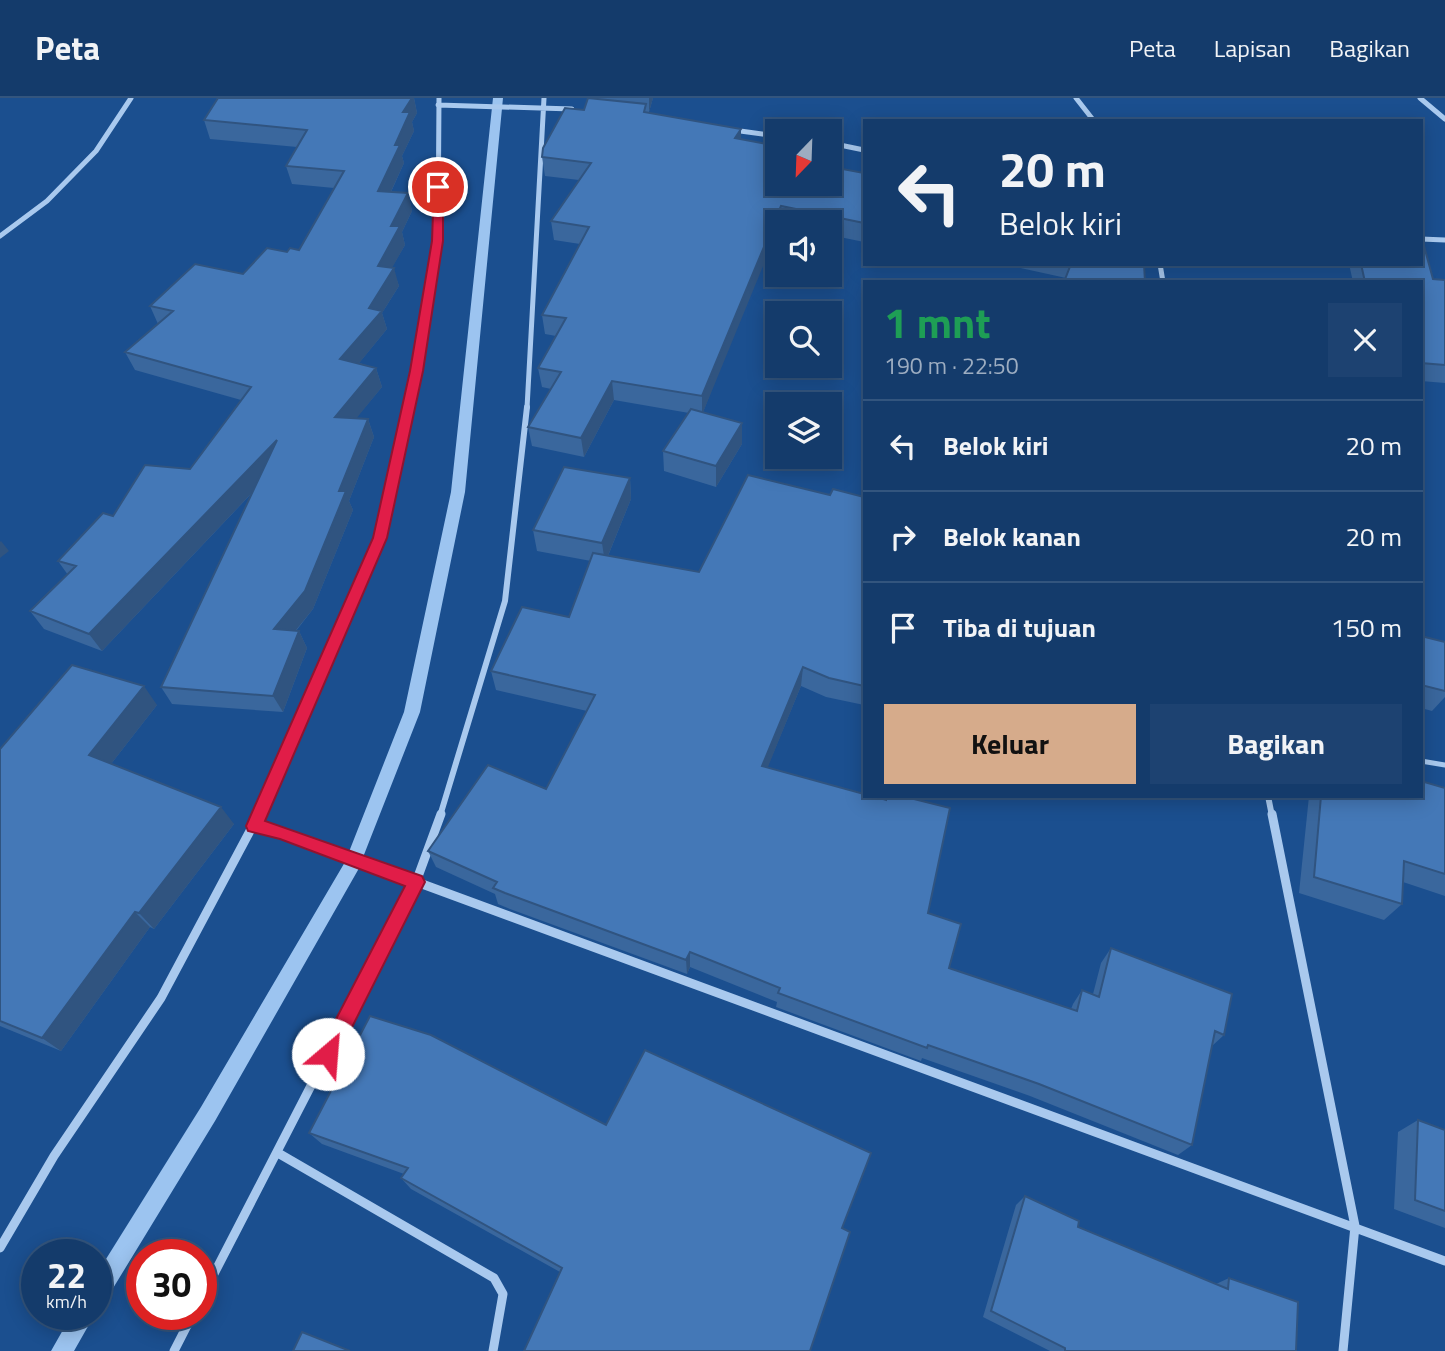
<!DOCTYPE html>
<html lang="id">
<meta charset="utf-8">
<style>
:root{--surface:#143b6b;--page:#1d4271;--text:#f1f3f6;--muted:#9dadc1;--line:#33557e;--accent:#d6ab8b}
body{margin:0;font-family:"Titillium Web",sans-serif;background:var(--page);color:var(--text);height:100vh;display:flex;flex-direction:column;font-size:26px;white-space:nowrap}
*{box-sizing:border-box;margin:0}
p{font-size:23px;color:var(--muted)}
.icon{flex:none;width:38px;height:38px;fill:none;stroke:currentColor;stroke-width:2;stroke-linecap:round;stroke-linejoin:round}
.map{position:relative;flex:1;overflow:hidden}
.details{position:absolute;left:863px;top:182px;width:560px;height:518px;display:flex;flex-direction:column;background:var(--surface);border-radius:0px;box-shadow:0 4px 18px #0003,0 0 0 2px var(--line)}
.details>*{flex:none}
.banner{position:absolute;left:863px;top:21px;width:560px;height:147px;border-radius:0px;box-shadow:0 4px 18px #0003,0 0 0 2px var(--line);background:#143b6b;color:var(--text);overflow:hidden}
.needle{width:46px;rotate:203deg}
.buttons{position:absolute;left:765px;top:21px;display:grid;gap:14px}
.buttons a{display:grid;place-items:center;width:77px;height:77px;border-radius:0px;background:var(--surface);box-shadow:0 4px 18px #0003,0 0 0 2px var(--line);font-size:35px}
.speed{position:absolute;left:21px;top:1141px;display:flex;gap:14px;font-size:35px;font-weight:700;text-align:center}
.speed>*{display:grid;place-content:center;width:91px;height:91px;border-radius:50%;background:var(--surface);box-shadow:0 4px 18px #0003,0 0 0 2px var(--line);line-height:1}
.speed small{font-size:18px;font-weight:400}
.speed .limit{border:10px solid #d22;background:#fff;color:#111}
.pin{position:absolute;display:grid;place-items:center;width:60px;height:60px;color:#fff;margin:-30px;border:4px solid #fff;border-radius:50%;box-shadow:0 2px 7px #0007}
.me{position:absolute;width:77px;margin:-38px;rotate:27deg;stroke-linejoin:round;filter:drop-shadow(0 0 5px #0008)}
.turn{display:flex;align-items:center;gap:24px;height:147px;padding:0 21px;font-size:32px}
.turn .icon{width:91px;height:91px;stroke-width:2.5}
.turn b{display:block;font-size:49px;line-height:60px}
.round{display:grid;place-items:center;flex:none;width:74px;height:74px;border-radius:0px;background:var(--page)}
.head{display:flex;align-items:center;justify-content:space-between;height:119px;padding:0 21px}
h1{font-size:42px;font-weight:700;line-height:52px;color:#1e9e55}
.cta{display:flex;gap:14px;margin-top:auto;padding:14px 21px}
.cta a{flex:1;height:80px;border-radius:0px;background:var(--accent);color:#111;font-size:28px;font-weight:700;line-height:80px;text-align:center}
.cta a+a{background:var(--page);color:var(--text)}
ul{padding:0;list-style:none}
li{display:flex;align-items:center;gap:21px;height:91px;padding:0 21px;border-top:2px solid var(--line)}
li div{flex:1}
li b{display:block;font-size:26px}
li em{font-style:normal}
header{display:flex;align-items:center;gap:42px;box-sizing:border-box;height:98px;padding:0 35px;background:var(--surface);border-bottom:2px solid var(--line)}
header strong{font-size:33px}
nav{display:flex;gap:38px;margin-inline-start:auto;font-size:24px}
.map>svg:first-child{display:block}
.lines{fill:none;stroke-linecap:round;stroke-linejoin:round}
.stream{fill:#9cc4f0;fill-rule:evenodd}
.lane{stroke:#a9c9ee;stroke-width:5}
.street-far2{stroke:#a9c9ee;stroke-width:5}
.street-far1{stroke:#a9c9ee;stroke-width:6}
.street{stroke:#a9c9ee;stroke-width:9}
.wall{fill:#3a679d}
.shaded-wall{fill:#305480}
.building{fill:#4478b7;stroke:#305480;stroke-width:2}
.route{fill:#e11d48;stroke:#92132f;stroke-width:2}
</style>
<header>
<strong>Peta</strong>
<nav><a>Peta</a><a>Lapisan</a><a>Bagikan</a></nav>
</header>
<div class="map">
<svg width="1445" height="1253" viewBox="0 0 1445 1253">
<rect width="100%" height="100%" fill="#1b4f8f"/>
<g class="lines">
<path class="stream" d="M493,0H503L465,394L420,614L358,772L215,1023L104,1205L96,1208V1177L201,1009L345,764L404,614L451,394Z
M72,1216H95L74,1253H51Z"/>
<path class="lane" d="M1421,663L1445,667"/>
<path class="street-far2" d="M1076,0L1094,23
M1420,0L1445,21
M438,7L572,11
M733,32L777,38
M830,45L864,52
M0,138L47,103L96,53L131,0
M1421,141L1445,142
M1160,166L1163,184
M408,310L438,143L439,0
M527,310L544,0"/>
<path class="street-far1" d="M1268,698L1272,718
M258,718L380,440L408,309
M440,718L505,503L527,309"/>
<path class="street" d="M1272,716L1355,1128L1343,1253
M254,728L281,734L1445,1163
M278,1055L494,1180L503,1196L493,1253
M0,1150L54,1058L161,900L259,716
M201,1201L416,784L441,716
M174,1253L193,1216"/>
</g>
<path class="wall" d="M218,0H414L417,15L412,24L414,33L402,58L404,65L391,94L408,95L412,113L402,134L405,147L392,169L399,188L382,215L387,231L359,265L376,270L382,289L356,320L368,321L374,339L349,403L353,412L313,511L296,533H299L307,550L283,614L172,606L161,589L252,395L102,553L44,531L30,513L68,477L58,463L113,418L190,371L241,302L135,272L125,254L158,226L150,208L243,176L287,154L299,152L334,90L292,86L286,68L297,49L210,41L204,22Z
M588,0H653L649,14H646L741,41L838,59L837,70L864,75V144L830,137V124H777L703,314L742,346L716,389L664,373L663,353L689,315L614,302L584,359L532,348L528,329L551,291L542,289L538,270L556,238L545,236L542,217L580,146L554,142L551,123L579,82L545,78L542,59L584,12Z
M1003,166H1144L1066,180Z
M1349,166H1421L1433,181L1445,182V285L1421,283V184H1353Z
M630,380L631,401L608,458L699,474L830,397L864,399V607L826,599L801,588L767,670L928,815L949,870L1071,911L1073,906L1082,892L1093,896L1101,865L1111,850L1224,937L1212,948L1192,1047L1178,1057L1030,998L922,960L921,963L776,909L777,904L690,869L687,876L510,811L498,806L495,796L436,769L428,753L546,691L587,613L496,592L491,573L569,519L591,463L537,453L533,432Z
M1421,538L1445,544V599L1432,613L1421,610Z
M157,607L111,666L234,726L154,831L150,829L61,953L0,928V651Z
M1445,690V798L1403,784L1402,806L1384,822L1299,795L1309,698H1421Z
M1418,1022L1445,1032V1130L1394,1111L1398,1034Z
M606,1027L560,1174L411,1091L401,1080L404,1076L322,1046L309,1035Z
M1025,1098L1078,1129L1216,1186L1229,1180L1296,1253H1050L983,1219L1016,1107Z"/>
<path class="shaded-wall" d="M412,0H414L417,15L412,24L414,33L402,58L404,65L383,111L378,93L395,47L403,14Z
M649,0H653L649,14Z
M741,31V50L735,40Z
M838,59L836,78L832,69Z
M408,95L412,113L402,134L405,147L383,186L378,168L391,128Z
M781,108L780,124H777V134L702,317V298Z
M394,170L399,188L382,215L387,231L347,280L340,261L369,210Z
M376,270L382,289L342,338L335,319Z
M612,283L614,302L584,359L581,340Z
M368,321L374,339L349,403L353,412L313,511L283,548L274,531L339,393Z
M742,325V346L716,389V368Z
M277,342L285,360L102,553L89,536Z
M630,380L631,401L605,465L602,445Z
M1,443L9,453L0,460V444Z
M299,533L307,550L283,614L273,598Z
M803,569L801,588L761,686L762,668Z
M144,588L157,607L104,675L89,657Z
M221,709L234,726L154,831L139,815Z
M135,814L150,829L61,953L42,940Z
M690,854V869L687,876L686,862Z"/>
<path class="building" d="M218,0H412L403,14H410L395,47H400L378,93L408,95L391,128H400L378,168L394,170L369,210L382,213L340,261L376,270L335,319L368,321L339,393H346L305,493L274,531L299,533L273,598L161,589L277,342L89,536L30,513L76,468L58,463L103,415L113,418L145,367L190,371L251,289L125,254L173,213L150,208L195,166L243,176L267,150L287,154L290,150L299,152L344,73L286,68L307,32L204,22Z
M588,0L646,6L644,14L741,31L735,40L777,48V86H830V58L838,59L832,69L864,75V125L781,108L702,298L612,283L581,340L528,329L561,274L538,270L566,220L542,217L589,129L551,123L591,65L542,59L543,50L565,10L584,12Z
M1421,148H1424L1433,181L1445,182V267L1421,265V184H1365L1361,166H1421Z
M1071,166H1144L1145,184H1064Z
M691,311L742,325L716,368L663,353Z
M564,369L630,380L602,445L533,432Z
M748,377L830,397L833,391L864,399V588L829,580L803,569L762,668L864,696V698H873L886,702V698H902L950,710L928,815L961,826L949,870L1077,913L1082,892L1099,899L1111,850L1232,896L1224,937L1215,933L1192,1047L1039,986L928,947L927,950L778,895L780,890L690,854L686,862L505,795L493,790L497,784L428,753L488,667L546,691L595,597L491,573L522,509L569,519L593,455L699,474Z
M1421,538L1445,544V593L1421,587Z
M72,567L144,588L89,657L221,709L139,815L135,814L42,940L0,923V651Z
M1421,683L1445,690V776L1404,763L1402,806L1314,779L1321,698H1421Z
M370,918L431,937L606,1027L645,952L871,1055L842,1130L850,1134L810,1253H524L562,1170L401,1080L408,1070L309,1035Z
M1418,1022L1445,1032V1113L1415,1102Z
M1025,1098L1079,1123L1078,1129L1228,1191L1229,1180L1298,1204L1296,1253H1065V1250L991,1213Z
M302,1234L350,1253H293Z"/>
<path class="route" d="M434,86L443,89V143L423,273L387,440L265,723L422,778L425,784L335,963L328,966L321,963L319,956L321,950L405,788L280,741L248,733L246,728L373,440L410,273L432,143Z"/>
</svg>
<div class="buttons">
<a><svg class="needle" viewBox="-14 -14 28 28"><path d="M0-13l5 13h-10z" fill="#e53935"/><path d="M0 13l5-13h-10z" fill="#9dadc1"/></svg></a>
<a><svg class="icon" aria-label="sound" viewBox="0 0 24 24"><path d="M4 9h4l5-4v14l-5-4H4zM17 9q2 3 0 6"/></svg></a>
<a><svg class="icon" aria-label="search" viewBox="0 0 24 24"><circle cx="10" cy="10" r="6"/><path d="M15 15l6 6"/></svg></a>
<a><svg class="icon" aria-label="layers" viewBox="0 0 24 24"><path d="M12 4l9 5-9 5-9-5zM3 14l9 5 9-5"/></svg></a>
</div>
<div class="speed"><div>22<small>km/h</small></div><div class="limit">30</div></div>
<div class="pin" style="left:438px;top:89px;background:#d93025"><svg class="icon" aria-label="arrive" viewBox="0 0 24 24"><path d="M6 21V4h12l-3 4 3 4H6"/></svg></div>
<svg class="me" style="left:328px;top:956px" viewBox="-20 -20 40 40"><circle r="19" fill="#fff"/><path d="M0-13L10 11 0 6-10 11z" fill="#e11d48"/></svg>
<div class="banner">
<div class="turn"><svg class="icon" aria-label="left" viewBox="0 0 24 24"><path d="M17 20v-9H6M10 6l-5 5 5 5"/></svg><div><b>20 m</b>Belok kiri</div></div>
</div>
<section class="details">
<div class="head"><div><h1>1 mnt</h1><p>190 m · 22:50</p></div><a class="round"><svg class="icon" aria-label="close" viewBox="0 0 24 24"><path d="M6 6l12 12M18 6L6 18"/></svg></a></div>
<ul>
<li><svg class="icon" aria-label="left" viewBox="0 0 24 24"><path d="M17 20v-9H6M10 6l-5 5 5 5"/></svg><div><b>Belok kiri</b></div><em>20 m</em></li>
<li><svg class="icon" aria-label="right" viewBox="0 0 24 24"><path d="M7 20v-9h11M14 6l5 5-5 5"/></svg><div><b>Belok kanan</b></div><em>20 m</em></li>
<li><svg class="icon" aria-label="arrive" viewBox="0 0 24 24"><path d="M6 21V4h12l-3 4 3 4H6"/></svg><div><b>Tiba di tujuan</b></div><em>150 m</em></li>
</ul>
<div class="cta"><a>Keluar</a><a>Bagikan</a></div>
</section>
</div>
